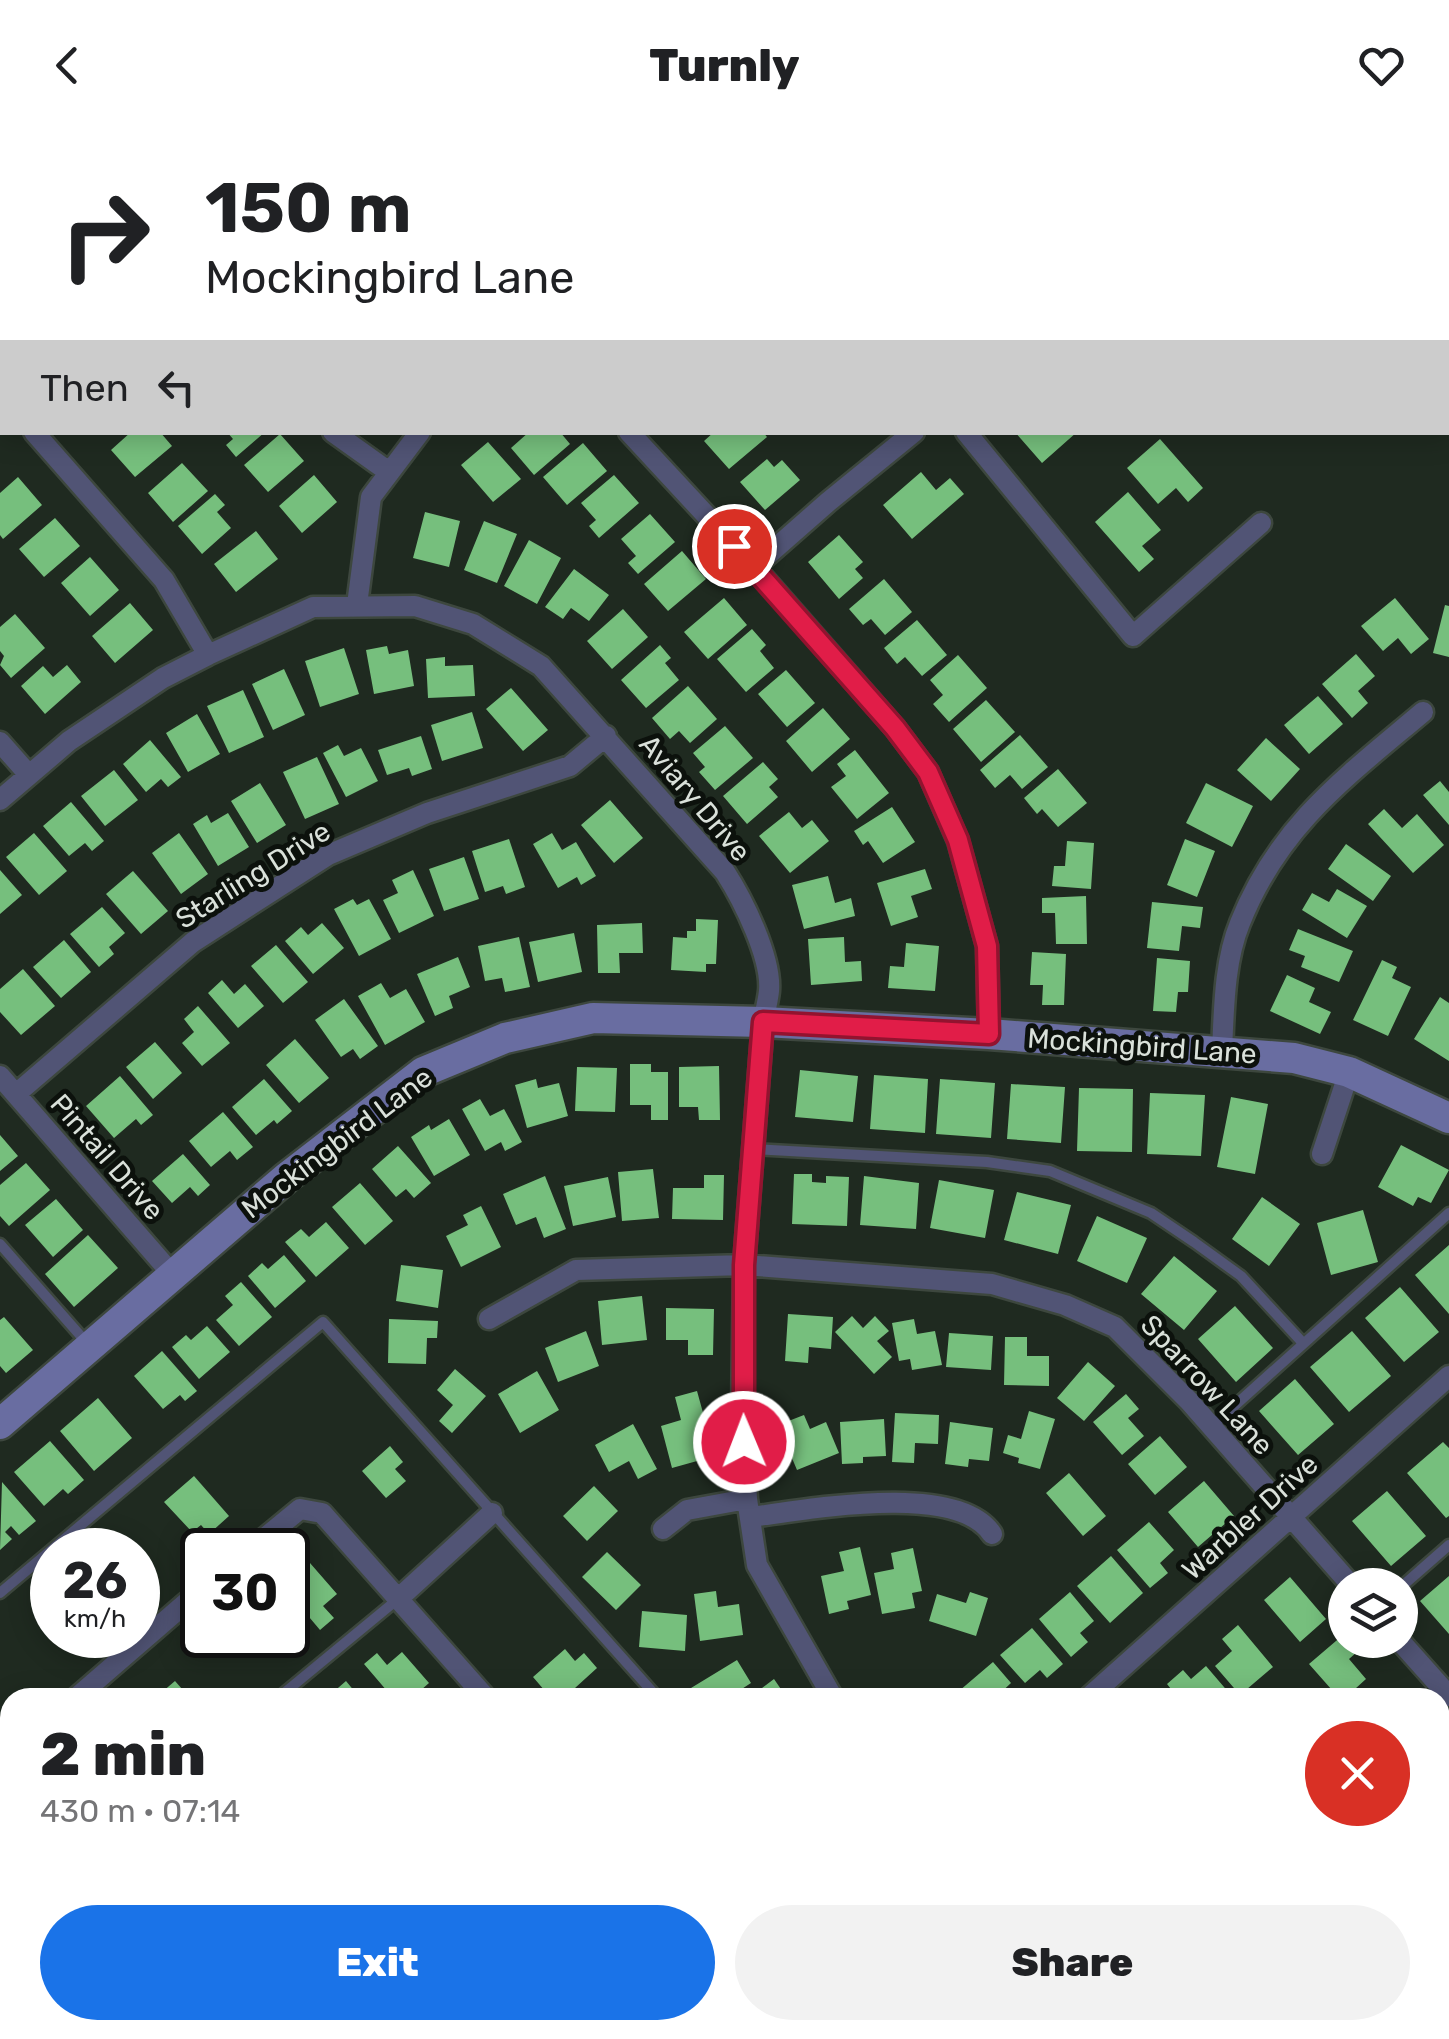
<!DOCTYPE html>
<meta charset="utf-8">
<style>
:root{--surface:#fff;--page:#f2f2f2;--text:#202124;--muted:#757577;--accent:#1a73e8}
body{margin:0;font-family:Rubik,sans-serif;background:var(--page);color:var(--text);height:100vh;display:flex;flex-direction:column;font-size:38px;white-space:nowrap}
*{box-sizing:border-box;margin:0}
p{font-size:32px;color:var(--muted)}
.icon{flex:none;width:55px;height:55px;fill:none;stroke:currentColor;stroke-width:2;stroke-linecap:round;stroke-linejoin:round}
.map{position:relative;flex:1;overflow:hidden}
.details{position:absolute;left:0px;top:1558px;width:1450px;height:352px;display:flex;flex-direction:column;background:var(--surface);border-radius:30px 30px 0 0;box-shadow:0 5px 25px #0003}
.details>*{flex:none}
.hud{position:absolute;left:0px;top:0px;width:1450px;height:305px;box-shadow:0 5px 25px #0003;background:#fff;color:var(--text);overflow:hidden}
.fabs{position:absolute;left:1328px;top:1438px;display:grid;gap:20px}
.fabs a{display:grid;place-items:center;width:90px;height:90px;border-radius:50%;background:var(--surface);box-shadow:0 5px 25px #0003;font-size:50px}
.speed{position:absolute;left:30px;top:1398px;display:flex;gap:20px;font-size:50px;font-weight:700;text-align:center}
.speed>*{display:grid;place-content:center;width:130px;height:130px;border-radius:50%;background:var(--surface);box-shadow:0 5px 25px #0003;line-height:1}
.speed small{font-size:25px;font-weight:400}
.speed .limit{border:5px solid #111;border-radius:15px;background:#fff;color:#111}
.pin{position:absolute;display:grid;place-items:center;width:85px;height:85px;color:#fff;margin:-42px;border:5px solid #fff;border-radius:50%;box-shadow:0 2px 10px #0007}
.me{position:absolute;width:110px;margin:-55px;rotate:359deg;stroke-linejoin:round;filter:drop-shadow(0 0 8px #0008)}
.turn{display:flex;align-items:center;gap:35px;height:210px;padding:0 40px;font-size:45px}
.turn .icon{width:130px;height:130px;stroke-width:2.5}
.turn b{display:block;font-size:70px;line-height:85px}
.then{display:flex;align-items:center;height:95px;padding:0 40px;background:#0003;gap:20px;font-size:38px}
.round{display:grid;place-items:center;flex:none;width:105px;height:105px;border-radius:52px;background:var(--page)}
.headline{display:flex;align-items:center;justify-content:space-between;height:170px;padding:0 40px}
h1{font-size:60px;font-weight:800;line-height:75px}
.button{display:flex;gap:20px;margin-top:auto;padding:20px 40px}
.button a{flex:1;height:115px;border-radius:60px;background:var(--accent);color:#fff;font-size:40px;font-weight:800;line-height:115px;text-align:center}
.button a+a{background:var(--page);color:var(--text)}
header{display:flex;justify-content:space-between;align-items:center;height:130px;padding:0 40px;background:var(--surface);font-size:45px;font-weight:800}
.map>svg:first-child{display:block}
.building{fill:#76bf7d}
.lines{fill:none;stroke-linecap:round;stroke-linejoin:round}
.lane-casing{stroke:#3d473e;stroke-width:15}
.street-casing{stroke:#3d473e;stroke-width:25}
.secondary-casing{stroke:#3d473e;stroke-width:35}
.lane{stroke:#515475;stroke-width:10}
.street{stroke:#515475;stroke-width:20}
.secondary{stroke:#696da1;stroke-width:30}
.route-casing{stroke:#92132f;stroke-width:25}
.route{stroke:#e11d48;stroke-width:18}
.labels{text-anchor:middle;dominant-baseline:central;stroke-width:10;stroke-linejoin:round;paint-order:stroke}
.street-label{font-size:28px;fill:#dae1da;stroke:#0c110c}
</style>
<header><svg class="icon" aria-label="back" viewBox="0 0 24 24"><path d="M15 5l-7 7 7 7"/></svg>Turnly<svg class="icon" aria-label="heart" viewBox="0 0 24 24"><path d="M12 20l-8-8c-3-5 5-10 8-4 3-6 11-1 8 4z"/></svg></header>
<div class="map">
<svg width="1449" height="1909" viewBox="0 0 1449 1909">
<rect width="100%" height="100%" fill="#1f2a20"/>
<path class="building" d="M131,302H160L172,316L135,347L111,320Z
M227,302H265L236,327L226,315L233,309Z
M529,302H560L570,314L534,345L511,318Z
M714,302H763L767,307L729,339L704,311Z
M1015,302H1077L1042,333Z
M280,304L304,331L268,362L244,335Z
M1160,309L1203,358L1188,372L1176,358L1158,374L1127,338Z
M488,312L521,349L493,372L461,335Z
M583,313L607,341L567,375L543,347Z
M767,329L774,337L782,330L800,350L765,380L740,352Z
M182,333L208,361L173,392L148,363Z
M921,342L936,360L950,348L964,364L912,409L883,375Z
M314,345L337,372L302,403L279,376Z
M614,345L639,373L599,408L589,396L596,390L581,373Z
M18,347L42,375L3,409L0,405V363Z
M1128,362L1161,400L1142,416L1154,429L1139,442L1095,392Z
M215,364L225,375L217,382L231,398L202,424L178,396Z
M425,382L460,391L449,437L413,428Z
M650,384L675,412L638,444L628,433L636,426L621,409Z
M55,388L80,416L44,447L19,419Z
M484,391L517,404L497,453L464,440Z
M256,401L278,429L236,462L214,434Z
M839,405L863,432L855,439L863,448L839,469L808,432Z
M529,410L561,428L537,474L504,456Z
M682,421L706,449L668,481L644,454Z
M90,427L119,460L90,486L61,453Z
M574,439L609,465L589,491L571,478L563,489L545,477Z
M884,449L912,482L885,505L871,489L863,495L849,479Z
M724,468L747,495L708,529L684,502Z
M1395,468L1429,509L1411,524L1398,508L1383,521L1361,496Z
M130,473L153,500L115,533L92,506Z
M1445,475L1449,476V527L1433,523Z
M623,479L648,507L612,539L587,511Z
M15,484L45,518L11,548L0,535L4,526L0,521V497Z
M917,490L947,525L922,546L905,527L897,534L884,518Z
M752,499L766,515L760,521L774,538L746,562L717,529Z
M660,515L671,528L665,533L679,550L646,578L621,550Z
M387,516L389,524L408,520L414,556L374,564L366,520Z
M344,518L359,564L320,577L305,531Z
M1356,524L1375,546L1358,561L1368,573L1352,588L1322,554Z
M958,525L987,558L949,592L933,574L943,565L930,550Z
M445,527V536L473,535L475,566L428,568L426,529Z
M67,535L81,552L45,584L21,556L43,536L53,547Z
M284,539L305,585L273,600L252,554Z
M786,540L815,573L787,597L758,564Z
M688,556L717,589L690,613L679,601L670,609L652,588Z
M511,558L548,600L523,621L486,579Z
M243,560L264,607L229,623L207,576Z
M1318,566L1343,594L1309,624L1284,595Z
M986,570L1015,602L981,632L953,599Z
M823,578L850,609L812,642L786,611Z
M472,582L483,618L442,631L431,595Z
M197,584L220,624L188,642L166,603Z
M725,596L753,628L715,660L699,642L705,637L693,623Z
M1020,605L1048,637L1022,659L1010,645L995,658L980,640Z
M421,606L432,639L412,646L409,638L387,645L378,620Z
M1266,608L1300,639L1271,671L1237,640Z
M150,610L181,647L168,657L161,649L146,662L123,634Z
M338,615L344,626L361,618L378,651L346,667L323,623Z
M855,620L889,663L857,689L831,657L846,646L837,634Z
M317,627L339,674L305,689L283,642Z
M763,632L778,649L769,657L778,667L747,694L723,666Z
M1058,639L1087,673L1058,697L1042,679L1037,684L1024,668Z
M114,640L138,670L105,696L81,666Z
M1440,651L1449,662V695L1423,665Z
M260,653L286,695L257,713L231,671Z
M1206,653L1253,676L1232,717L1186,693Z
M610,670L643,708L614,733L581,695Z
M71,672L104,711L92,721L85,713L69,726L43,696Z
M892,677L915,712L883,733L868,711L863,715L854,701Z
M1384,679L1402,698L1417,684L1444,715L1413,743L1368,694Z
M789,682L802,698L812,690L829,711L790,743L759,706Z
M228,683L249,717L218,736L193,694L207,685L211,693Z
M34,703L67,741L39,765L6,727Z
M179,703L208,744L181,764L152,723Z
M552,703L562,720L576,712L596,746L581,755L577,747L558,758L533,714Z
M509,709L525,757L506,764L503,756L485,762L472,721Z
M1185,709L1215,721L1197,767L1167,755Z
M1067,711L1094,713L1091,759L1052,756L1054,736H1065Z
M1346,714L1391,746L1373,771L1328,739Z
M464,727L479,769L444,781L429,739Z
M925,739L932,759L911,766L918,787L891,796L877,753Z
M0,740L22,765L0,784Z
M413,740L434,786L399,803L383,770L398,763L392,750Z
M133,741L168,781L141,804L106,764Z
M828,746L835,773L851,768L855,786L804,799L792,755Z
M1337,759L1367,776L1347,808L1302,780L1312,763L1329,772Z
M1086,766L1087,814H1056L1055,783H1042V768Z
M353,769L357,775L369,769L391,809L359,826L334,779Z
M1152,772L1203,777L1200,798L1182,796L1179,821L1147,818Z
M102,777L125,803L109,817L114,824L99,837L70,804Z
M696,789L718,790L716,834H706V842L671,840L673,807L687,808V801H696Z
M322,793L344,818L313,844L285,811L301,797L308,805Z
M642,793L643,823H619L620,843H598L597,795Z
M1298,799L1353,821L1339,852L1301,837L1305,826L1289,820Z
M574,803L582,842L538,852L529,812Z
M519,807L530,857L505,862L502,848L485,851L478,816Z
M844,807L845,832L861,831L862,851L811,855L808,809Z
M64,810L91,842L61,868L33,837Z
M906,813L939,816L935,861L888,858L890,836L904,837Z
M276,815L308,852L283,873L251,836Z
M1032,822L1066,824L1064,875H1042L1043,855H1030Z
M458,827L470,857L449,866L453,878L435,886L417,844Z
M1157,828L1190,831L1188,862H1178L1176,882L1153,881Z
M1382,830L1397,837L1392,848L1411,857L1388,906L1353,890Z
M23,839L55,876L21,905L0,882V859Z
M1287,845L1315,858L1309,872L1331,882L1320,904L1270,881Z
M222,850L234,864L245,854L264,876L238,898L208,863Z
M381,853L390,868L406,859L425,892L385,915L358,866Z
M1440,867L1449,873V931L1414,909Z
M344,869L378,916L360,929L353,919L341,927L315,890Z
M198,876L230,913L202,936L182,913L194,902L184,889Z
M295,909L329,948L299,973L266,935Z
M155,912L182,943L153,969L126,937Z
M630,934H651V942H668V990H651V975H630Z
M719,936L720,990H699L698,977H679V937Z
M577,937L617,938L615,982L575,981Z
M800,940L858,946L853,992L795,987Z
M874,945L928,949L925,1003L870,999Z
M120,946L153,985L141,995L136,989L114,1008L86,976Z
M264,949L292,981L277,994L274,990L256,1005L232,977Z
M536,949L538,958L559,953L568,986L527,998L515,955Z
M940,949L995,953L991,1008L936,1004Z
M1011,954L1065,957L1061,1013L1007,1009Z
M1079,958L1133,959L1132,1022L1077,1021Z
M1150,963L1205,965L1201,1026L1147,1024Z
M1231,967L1268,974L1255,1044L1217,1037Z
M480,969L490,986L504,979L522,1012L505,1021L501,1012L485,1021L462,979Z
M223,982L253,1017L237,1030L230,1021L211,1037L189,1011Z
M449,989L470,1025L434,1046L411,1007L429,995L431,1000Z
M0,1005L18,1026L0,1041Z
M1401,1015L1449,1040L1431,1073L1418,1067L1413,1076L1378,1057Z
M398,1016L431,1053L414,1068L406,1059L396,1067L372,1039Z
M183,1024L210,1055L198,1066L190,1057L172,1073L152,1051Z
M26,1033L50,1060L9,1096L0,1086V1055Z
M653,1039L659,1088L622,1091L618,1042Z
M794,1044H812V1052L826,1053V1046L849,1047L847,1096L792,1094Z
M704,1045H724L723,1090L672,1089L673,1058H704Z
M545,1046L566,1099L544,1108L536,1087L516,1095L503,1064Z
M864,1046L919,1053L916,1099L860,1095Z
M608,1047L616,1087L573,1096L564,1056Z
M939,1050L994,1060L985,1108L930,1098Z
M360,1053L393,1091L365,1115L332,1077Z
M1017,1062L1071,1075L1058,1124L1004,1110Z
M1262,1067L1300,1094L1269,1136L1232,1109Z
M56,1069L83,1100L53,1127L25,1095Z
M481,1076L501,1117L461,1137L446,1106L468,1095L463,1085Z
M1363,1080L1378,1132L1331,1145L1317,1093Z
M1097,1086L1147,1108L1127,1153L1077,1131Z
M326,1092L349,1118L316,1147L285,1112L301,1099L309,1107Z
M88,1105L118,1138L74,1177L45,1144Z
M1449,1115V1184L1415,1145Z
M284,1125L306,1151L275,1178L248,1146L262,1133L268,1139Z
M1174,1126L1217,1161L1184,1200L1141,1164Z
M401,1135L443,1140L438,1178L396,1171Z
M241,1152L272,1187L239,1216L216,1190L233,1175L225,1166Z
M1400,1157L1439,1202L1404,1232L1365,1188Z
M642,1166L647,1210L602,1215L598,1171Z
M1235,1176L1273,1218L1236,1252L1198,1209Z
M666,1178L714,1179L713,1225H688V1210H666Z
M788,1184L833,1187L831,1219L809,1217L808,1233L785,1231Z
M852,1186L863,1198L875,1186L889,1201L877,1211L892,1227L874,1244L835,1202Z
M4,1187L33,1220L6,1243L0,1236V1190Z
M389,1189L438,1191L437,1208H427L426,1234L388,1233Z
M914,1189L917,1204L935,1201L942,1235L912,1240L910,1229L899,1231L892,1193Z
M207,1196L230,1222L199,1249L172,1217L186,1205L191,1210Z
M586,1201L599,1236L558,1252L545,1218Z
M1352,1201L1391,1246L1349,1282L1310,1237Z
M949,1203L993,1206L991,1240L946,1237Z
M1005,1207H1027V1226H1049V1256L1004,1255Z
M162,1221L197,1261L185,1271L180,1265L163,1279L134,1246Z
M1088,1232L1115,1256L1084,1291L1057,1268Z
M455,1239L486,1266L452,1303L439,1291L453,1275L437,1260Z
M537,1241L559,1280L520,1303L498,1264Z
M1295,1249L1334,1294L1298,1325L1259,1281Z
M697,1261L715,1326L672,1338L661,1296L681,1290L675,1267Z
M1126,1264L1139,1279L1128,1288L1144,1306L1122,1325L1093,1292Z
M98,1268L132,1308L94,1341L60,1301Z
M1029,1281L1055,1289L1040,1339L1018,1333L1019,1328L1003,1323L1008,1305L1021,1309Z
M895,1283L939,1285L938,1314L915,1313L914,1333L892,1332Z
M804,1285L810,1299L826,1292L839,1323L797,1340L778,1295Z
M884,1289L886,1326L863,1327V1333L842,1334L840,1292Z
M950,1292L993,1298L989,1331L969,1329L968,1337L945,1334Z
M633,1294L657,1339L638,1349L629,1331L609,1342L595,1315Z
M1160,1306L1187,1337L1155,1365L1128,1334Z
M50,1311L84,1350L68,1364L63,1359L44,1376L14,1342Z
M1443,1312L1449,1318V1386L1446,1388L1407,1343Z
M390,1316L403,1332L395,1339L406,1351L386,1368L362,1341Z
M1069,1343L1106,1386L1083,1406L1046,1363Z
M194,1346L229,1386L209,1404L201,1395L192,1402L164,1372Z
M1204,1351L1234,1386L1198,1417L1168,1382Z
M2,1352L36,1391L19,1405L11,1396L5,1402L12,1409L0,1420Z
M594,1356L618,1381L587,1411L563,1386Z
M1387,1361L1426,1406L1391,1436L1352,1391Z
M1149,1392L1174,1420L1160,1433L1168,1443L1150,1458L1117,1420Z
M860,1417L871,1465L847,1471L849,1479L829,1484L821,1446L844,1441L839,1422Z
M913,1418L922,1461L912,1463L915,1478L882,1484L874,1443L894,1439L891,1423Z
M607,1422L641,1455L616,1480L582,1447Z
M1111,1426L1143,1463L1110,1493L1077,1456Z
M310,1433L337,1464L323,1476L334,1488L320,1500L288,1462V1453Z
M1449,1446V1504L1420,1471Z
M1290,1447L1326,1489L1300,1512L1264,1470Z
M716,1461L718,1477L739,1474L743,1505L700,1511L694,1464Z
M970,1462L988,1468L976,1506L929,1491L937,1464L966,1473Z
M1070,1462L1094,1491L1080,1503L1088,1512L1071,1527L1039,1489Z
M642,1481L687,1485L685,1521L639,1517Z
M1238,1495L1273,1537L1240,1565L1215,1536L1232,1521L1222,1509Z
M1032,1498L1063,1534L1047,1548L1040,1540L1025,1553L1000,1525Z
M1343,1505L1357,1522L1349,1529L1366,1549L1345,1568H1339L1309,1534Z
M565,1519L575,1531L584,1523L597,1538L564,1568H551L533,1547Z
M402,1522L429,1553L412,1568H393L364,1534L377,1523L387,1535Z
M737,1530L751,1553L728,1568H697L691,1558Z
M993,1532L1011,1553L995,1568H965L959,1561Z
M1206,1536L1230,1564L1226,1568H1178L1167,1554L1183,1540L1191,1549Z
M774,1549L787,1568H749Z
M175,1551L190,1568H155Z
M346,1551L360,1568H334L331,1564Z
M0,1719L10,1730V1770L4,1776L0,1772Z
M21,1900H68L61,1909H32Z
M183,1900H230L239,1909H192Z
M352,1900H399L407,1909H360Z
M592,1900H640L644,1904L638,1909H600Z
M860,1900H915L905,1909H850Z"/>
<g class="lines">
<g class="lane-casing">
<path id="lane" d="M1208,0L1210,2
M142,2L145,0
M0,98L2,99
M753,1019L987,1032L1050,1041L1151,1083L1194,1112L1241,1146L1302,1212
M0,1114L86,1212
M1212,1296L1449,1083
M1400,1458L1449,1415
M0,1463L323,1192L658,1568
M278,1568L398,1469
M0,1814L10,1805
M952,1900L960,1909
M289,1909L297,1900
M672,1909L683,1900"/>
</g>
<g class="street-casing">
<path id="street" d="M364,0L366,2
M700,0L702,2
M1038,0L1040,2
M1382,2L1385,0
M0,264L2,267
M34,302L164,450L208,525
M333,302L389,342
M629,302L754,437L895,598L928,642L958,711L987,816L989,904
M966,302L1133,506L1261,393
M754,437L828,372L914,302
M357,475L371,367L420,302
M0,612L29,645
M0,670L69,611L163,548L208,525L313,477L415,476L473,494L541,536L725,742C743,770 772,828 769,861C768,871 765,882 763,892L744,1135L742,1283L747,1369L757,1435L833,1568
M1222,921C1224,880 1224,832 1240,793C1279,695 1346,647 1423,582
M0,946L172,1144
M16,964L193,812L328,725L427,683L570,636L606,606
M1322,1024L1349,942
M489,1189L576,1140L744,1135L992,1154L1065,1175L1115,1197L1189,1271L1351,1455
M751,1387C806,1380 957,1351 992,1404
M663,1399L687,1380L747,1369
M250,1420L300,1379L322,1383L486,1568
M399,1468L492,1383
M1399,1510L1449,1566
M76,1568L202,1459
M1088,1568L1449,1246
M0,1633L10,1624
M778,1900L786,1909
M1246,1900L1263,1909
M117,1909L124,1900
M472,1909L482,1900
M1436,1909L1449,1897"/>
</g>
<g class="secondary-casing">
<path id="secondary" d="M0,1294L287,1047L423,942L505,908L593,888L763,892L989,904L1294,928L1349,942L1449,988"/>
</g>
<use href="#lane" class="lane"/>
<use href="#street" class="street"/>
<use href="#secondary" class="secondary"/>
</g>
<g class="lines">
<g class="route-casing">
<path id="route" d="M734,416L895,598L928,642L958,710L987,816L989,904L763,892L744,1135V1312"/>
</g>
<use href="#route" class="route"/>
</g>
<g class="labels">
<g class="street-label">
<text transform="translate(695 668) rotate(50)">Aviary Drive</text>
<text transform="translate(253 745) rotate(-32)">Starling Drive</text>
<text transform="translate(1142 916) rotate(4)">Mockingbird Lane</text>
<text transform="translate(337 1013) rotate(-37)">Mockingbird Lane</text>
<text transform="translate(107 1027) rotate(49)">Pintail Drive</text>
<text transform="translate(1207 1255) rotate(47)">Sparrow Lane</text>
<text transform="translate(1250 1387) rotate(-42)">Warbler Drive</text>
</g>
</g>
</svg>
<div class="fabs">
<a><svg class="icon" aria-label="layers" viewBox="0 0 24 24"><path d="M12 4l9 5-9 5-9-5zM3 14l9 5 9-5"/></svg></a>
</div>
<div class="speed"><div>26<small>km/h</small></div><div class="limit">30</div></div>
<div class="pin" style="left:734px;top:416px;background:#d93025"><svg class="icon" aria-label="arrive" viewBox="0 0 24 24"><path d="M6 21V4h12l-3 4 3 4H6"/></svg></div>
<svg class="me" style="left:744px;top:1312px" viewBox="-20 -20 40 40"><circle r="17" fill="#e11d48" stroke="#fff" stroke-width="3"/><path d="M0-11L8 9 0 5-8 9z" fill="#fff"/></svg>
<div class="hud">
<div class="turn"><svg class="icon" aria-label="right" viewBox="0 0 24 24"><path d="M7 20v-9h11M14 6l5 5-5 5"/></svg><div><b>150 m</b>Mockingbird Lane</div></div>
<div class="then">Then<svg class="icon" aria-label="left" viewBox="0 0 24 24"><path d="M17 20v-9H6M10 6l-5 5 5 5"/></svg></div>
</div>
<section class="details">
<div class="headline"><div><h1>2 min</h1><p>430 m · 07:14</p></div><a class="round" style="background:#d93025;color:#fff"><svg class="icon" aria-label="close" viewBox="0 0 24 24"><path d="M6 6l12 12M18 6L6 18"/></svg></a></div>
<div class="button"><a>Exit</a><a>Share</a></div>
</section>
</div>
